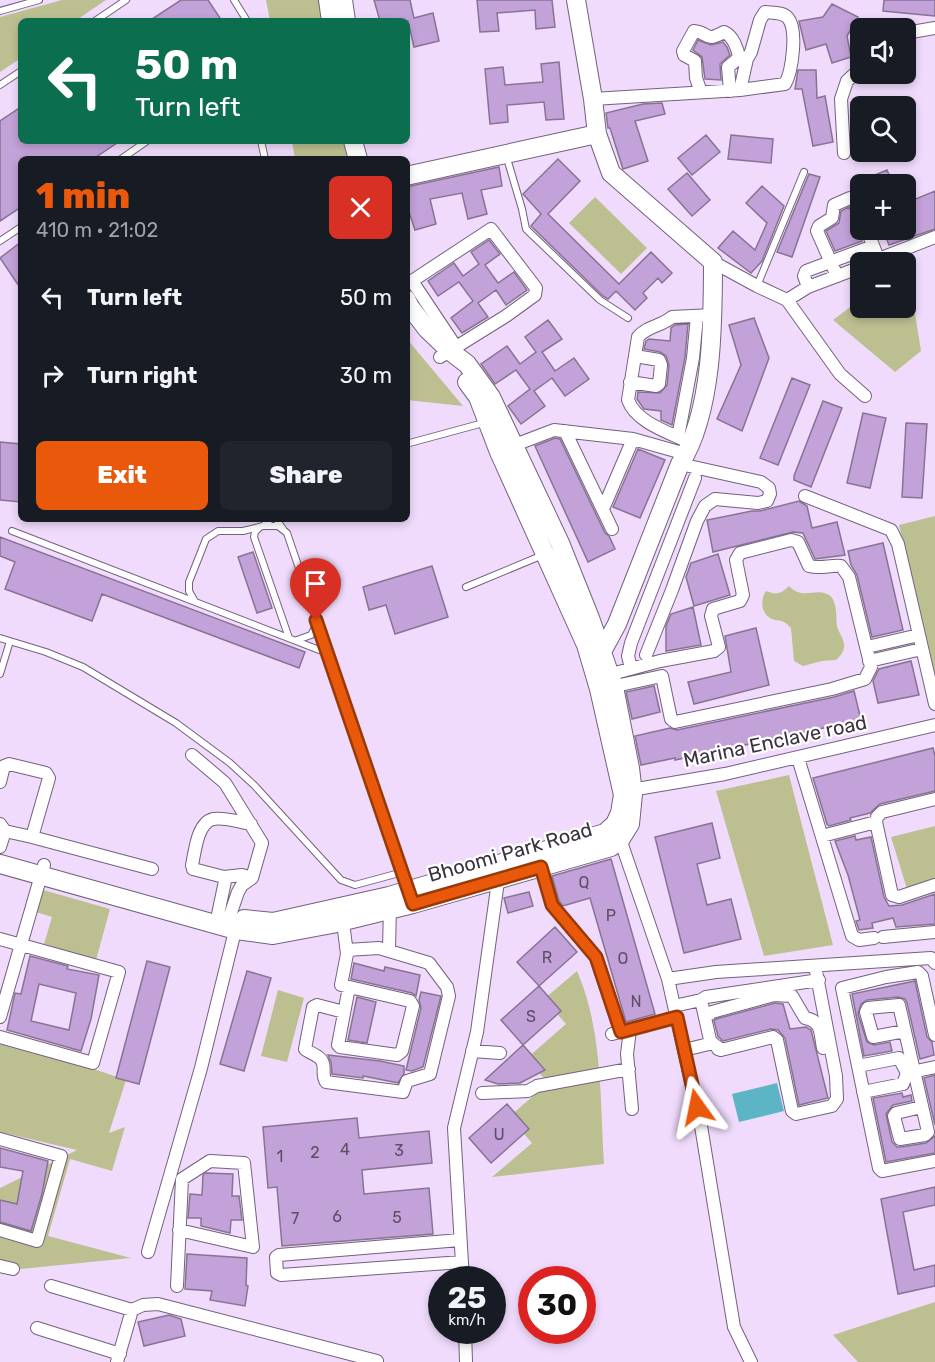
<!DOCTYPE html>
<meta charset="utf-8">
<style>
:root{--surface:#171b24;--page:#20242c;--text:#f1f3f6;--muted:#9ea1a6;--accent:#ea580c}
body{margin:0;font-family:Rubik,sans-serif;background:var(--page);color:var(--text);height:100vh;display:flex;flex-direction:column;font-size:22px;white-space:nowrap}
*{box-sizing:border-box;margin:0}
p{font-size:20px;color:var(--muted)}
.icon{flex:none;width:33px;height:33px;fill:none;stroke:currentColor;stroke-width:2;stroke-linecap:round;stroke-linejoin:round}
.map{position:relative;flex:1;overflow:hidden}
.drawer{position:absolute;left:18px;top:156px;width:392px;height:366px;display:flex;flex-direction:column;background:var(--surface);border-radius:9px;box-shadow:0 3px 9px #0003}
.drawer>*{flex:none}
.hud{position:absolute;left:18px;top:18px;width:392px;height:126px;border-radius:9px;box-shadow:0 3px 9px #0003;background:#0b6e4f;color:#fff;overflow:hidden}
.buttons{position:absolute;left:850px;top:18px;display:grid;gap:12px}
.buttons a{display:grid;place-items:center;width:66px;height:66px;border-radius:9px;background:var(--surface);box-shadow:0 3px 9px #0003;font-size:30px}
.speed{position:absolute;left:428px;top:1266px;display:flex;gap:12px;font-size:30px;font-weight:700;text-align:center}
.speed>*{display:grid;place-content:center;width:78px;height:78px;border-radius:50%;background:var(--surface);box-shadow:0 3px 9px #0003;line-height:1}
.speed small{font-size:15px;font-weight:400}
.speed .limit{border:9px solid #d22;background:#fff;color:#111}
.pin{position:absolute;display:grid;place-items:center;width:51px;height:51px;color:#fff;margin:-62px -26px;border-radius:50% 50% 50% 0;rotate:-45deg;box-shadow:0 0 6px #0007}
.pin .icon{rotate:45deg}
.me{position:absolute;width:66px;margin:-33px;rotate:348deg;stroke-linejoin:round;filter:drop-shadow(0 0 4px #0008)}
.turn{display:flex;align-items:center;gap:21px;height:126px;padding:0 18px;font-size:27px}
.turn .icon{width:78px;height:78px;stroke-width:2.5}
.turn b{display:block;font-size:42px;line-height:51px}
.round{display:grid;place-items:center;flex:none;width:63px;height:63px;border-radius:9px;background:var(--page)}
.head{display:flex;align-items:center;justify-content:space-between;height:102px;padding:0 18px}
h1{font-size:36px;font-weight:800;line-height:45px;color:var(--accent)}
.action{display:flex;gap:12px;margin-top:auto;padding:12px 18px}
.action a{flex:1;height:69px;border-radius:9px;background:var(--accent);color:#fff;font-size:24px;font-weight:800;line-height:69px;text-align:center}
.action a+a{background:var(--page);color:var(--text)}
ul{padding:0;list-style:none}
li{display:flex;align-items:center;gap:18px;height:78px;padding:0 18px}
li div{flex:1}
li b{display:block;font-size:22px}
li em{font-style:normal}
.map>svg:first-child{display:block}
.green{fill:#bcc091}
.water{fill:#5db4c5}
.building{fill:#c3a1d9;stroke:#877492;stroke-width:1.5;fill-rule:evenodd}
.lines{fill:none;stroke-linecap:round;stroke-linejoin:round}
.lane-casing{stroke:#73617e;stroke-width:8}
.street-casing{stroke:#73617e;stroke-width:14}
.secondary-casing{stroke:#73617e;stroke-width:20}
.lane{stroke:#fff;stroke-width:6}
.street{stroke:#fff;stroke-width:12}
.secondary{stroke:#fff;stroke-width:18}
.route-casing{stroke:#983908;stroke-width:15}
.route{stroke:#ea580c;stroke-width:10}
.labels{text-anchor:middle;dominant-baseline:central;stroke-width:4.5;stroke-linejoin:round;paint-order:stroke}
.number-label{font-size:16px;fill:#5c4e66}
.street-label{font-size:20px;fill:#3a323f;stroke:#fff}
</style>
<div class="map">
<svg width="935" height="1362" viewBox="0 0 935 1362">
<rect width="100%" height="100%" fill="#f0dbfc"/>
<path class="green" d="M62,0H106L75,21H21V58L0,72V17Z
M266,0H319L322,21H270Z
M292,141H344L347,159H295Z
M595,197L647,248L621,274L569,223Z
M906,287L911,288L921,351L895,372L833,320L861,299V308H906Z
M406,339H407L463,406L407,400Z
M935,516V684L899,525Z
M789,586C804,601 814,587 829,595C832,597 833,599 834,602C837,610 836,618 837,626C839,634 845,639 844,648C843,653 840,656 836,660L822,661L803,666L794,661L791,628C781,617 779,623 770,618C760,612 761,598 766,591C777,595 781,594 789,586Z
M789,775L833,945L764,956L716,791Z
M935,826V881L907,889L891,837Z
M43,890L110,909L96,960L44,944L52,917L36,912Z
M577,971C603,1030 600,1101 604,1164L492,1177L532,1143L509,1117L548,1083L527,1058L566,1024L544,999Z
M278,990L304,998L287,1062L261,1056Z
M0,1037L126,1080L109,1133L125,1127L112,1171L70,1159L48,1236L131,1258L0,1271V1188L77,1150L0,1132Z
M935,1302V1362H858L833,1335Z"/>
<path class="water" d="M777,1083L784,1111L739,1122L732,1094Z"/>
<path class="building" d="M181,0H208L222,21H149Z
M374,0H410L414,18L433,13L439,41L414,47L408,21H380Z
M477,0H552L555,27L536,29L535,10L497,13L499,31L480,32Z
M884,0H935V16L883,11Z
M832,4L858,17L847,36L851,57L832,63L826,44L806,50L799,21L823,17Z
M698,40L711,45L723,42L727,47L730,55L720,64L721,80L705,79L702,57L693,50Z
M559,62L564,119L546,120L544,102L507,105L508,122L490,124L485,69L503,67L505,85L543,82L541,64Z
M798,70H816L817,98L825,96L833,142L813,146L802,89H795Z
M662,103L665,114L635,121L648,161L623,169L610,128H608L606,113L643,104Z
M21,107V141H120L93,159H21V207L0,221V121Z
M706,135L720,152L692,175L678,158Z
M731,135L773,139L771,163L728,159Z
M558,159L580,181L548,214L619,284L651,252L672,273L662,283L658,278L643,293L647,298L635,310L616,291L608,299L603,296L531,226L541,214L523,194Z
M499,167L502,186L481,190L487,214L468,219L462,193L430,199L436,224L415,230L406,203V187Z
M887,170L893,184H853Z
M687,173L710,200L692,216L668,189Z
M809,174L820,177L792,257L777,252Z
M762,186L784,206L762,261L751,273L718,248L733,231L755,250L767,223L746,203Z
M935,191V229L889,245L883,230H906V203Z
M849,207L854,218L859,223V232L862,241L835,251L826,231L839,223L841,211Z
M489,240L500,254L485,265L498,283L514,272L527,290L506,305L496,290L478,303L488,317L462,333L451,318L473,301L459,282L438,296L428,281L454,263L463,276L479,264L471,252Z
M21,242V289L0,258Z
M754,318L769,358L742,431L717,419L741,365L729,325Z
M548,320L562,339L542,352L555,371L574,358L589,379L565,396L552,378L534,391L545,406L521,424L508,406L530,389L516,370L495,384L481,364L507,346L520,364L536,352L525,337Z
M688,324L685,357L672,425L661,420V411L644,409L637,399L638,392L660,393L667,385L669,365L666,356L660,352L644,349L646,341L649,339L670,341L671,328L675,325Z
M792,378L810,385L778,465L760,458Z
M823,401L842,408L811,487L794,480V476Z
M863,413L886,418L870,488L847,483Z
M906,423L927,424L922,498L902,497Z
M555,438L560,439L605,533L609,536L615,549L588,562L535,446Z
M0,442L21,444V502L0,500Z
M638,449L665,460L640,518L613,507Z
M799,501L807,506L812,528L837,522L845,555L815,559L803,533L793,532L713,552L707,520L752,511H760Z
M0,537L305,652L299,668L102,594L92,621L5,589L15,562L0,556Z
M883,543L903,630L872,637L857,575L851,565L848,551Z
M253,552L272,608L257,613L238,557Z
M718,554L730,595L694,606L686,577L691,563Z
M432,566L448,617L395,634L386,605L369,610L363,587Z
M693,607L701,645L666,651V626L671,614Z
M756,628L769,685L694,704L688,682L731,672L725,636Z
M911,661L919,695L878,703L873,681L879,669Z
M654,686L660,712L632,719L626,692Z
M854,691L861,720L675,760V758L641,765L635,736L670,728L677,730L834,697Z
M933,748L935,756V791L880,804L870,813L850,818L851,820L829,826L827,824L813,778Z
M712,823L720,858L697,864L707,905L731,899L741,939L684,953L655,837Z
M855,836L856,840L871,837L884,897L889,906L902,905L935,894V924L896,927L893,918L872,923L873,928L859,930L856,921L860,920L848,875L835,841Z
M611,859L655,1014L626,1022L590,898L563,906L559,901L552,876Z
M529,892L533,906L508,913L504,898Z
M555,927L577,952L539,986L517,962Z
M30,956L68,966L67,969L99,975L91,1019L81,1051L7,1030L15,993L21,994ZM39,984L76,993L69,1030L31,1021Z
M147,961L170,967L139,1084L116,1078Z
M354,963L384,971L385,967L420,975L416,996L412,993L351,979Z
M247,971L271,978L244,1071L220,1064Z
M915,981L927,1037L932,1042L934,1055L920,1059L907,1003L905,999L898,997L867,1000L861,1004L858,1014L867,1042L874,1045L890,1042L892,1051L864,1056L852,994Z
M539,986L561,1011L523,1045L501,1020Z
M421,992L441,996L423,1067L412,1071L406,1070L421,1008L419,1000Z
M357,997L376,1002L367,1043L348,1040Z
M775,1003L783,1004L790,1029L806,1027L811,1030L828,1098L799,1105L785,1038L778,1030L771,1029L723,1041L718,1036L714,1021L716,1019Z
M523,1045L545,1070L520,1083L498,1084L485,1080Z
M328,1055L380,1061L404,1066V1074L398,1083L363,1076V1078L332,1074L331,1062Z
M935,1075V1125L924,1078Z
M902,1093L903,1097L911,1095L912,1101L893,1105L886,1114L892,1142L897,1147H901L926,1143L935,1136V1153L886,1162L873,1098Z
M507,1104L529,1129L491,1163L469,1138Z
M357,1118L359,1138L429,1131L432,1163L362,1170L364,1194L429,1188L433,1234L282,1246L277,1187L268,1188L263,1127Z
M0,1148L48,1161L42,1194L31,1231L0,1222V1200L17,1204L23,1171L0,1167Z
M206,1173L233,1174L232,1196H239L242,1220H231L230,1233L201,1226V1218H188L190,1194L202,1195L203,1175Z
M935,1187V1205L903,1212L914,1270L935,1265V1286L898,1294L881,1199Z
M187,1254L247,1258L246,1285L248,1286L245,1306L210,1300L212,1291L185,1289Z
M169,1315L181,1319L185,1336L144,1346L138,1322Z"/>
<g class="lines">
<g class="lane-casing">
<path id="lane" d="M234,0L247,21
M0,11L39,0
M95,21L126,0
M0,85L21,71
M261,141L265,159
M506,155L522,209L526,229L600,300L628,318
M121,159L147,141
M0,241L21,227
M757,286L804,172
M406,444L487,422
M271,519L263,526H278L287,533L408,889
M276,519L283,529
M260,527L255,532L254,537L289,638
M12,531L327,653
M466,587L543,555
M194,600L189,591V582L206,539L218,531H243L263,526
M0,638L46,652L83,667L176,723L230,763L254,785L341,880L355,885L403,872
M297,640L311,635L317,624
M0,674L10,641"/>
</g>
<g class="street-casing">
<path id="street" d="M906,33L935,28
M701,92L696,78L695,61L684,55L683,51L694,31C711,33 704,43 724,32C733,36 738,49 739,58L728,67L730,91
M593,99L740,90L785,84C792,72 798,30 788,18C783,12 773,13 765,12L760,20L751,52L747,59L740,90
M844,153L841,99L847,81L861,68
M867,230L876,253
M713,262L757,286L787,300L840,374L865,396
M871,262L935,237
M837,276L817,231L819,226L832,218L834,205L850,198L855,199L861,215
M412,281L491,229L536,288L535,295L506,316L440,357
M406,284L412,281L456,347
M808,287L804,276L806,271L873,246
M787,300L808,287L861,267
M630,382L656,386L659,384L661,365L659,360L635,356
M565,431L612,529
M678,437L693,358L697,316
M691,443C671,433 636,423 628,400L638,337C647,326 662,326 672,317L713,315
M507,448L554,430L633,439L686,454
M805,496L891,530L898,544L935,704
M603,509L633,439
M867,647L919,635
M646,655L672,590L697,521L705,506L715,499L758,503L767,501L770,494L769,488L761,482L680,464
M869,661L922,649
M631,668L628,656L631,643L695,478
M604,676L660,661L714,651L719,647L711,616L713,609L740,601L743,595L736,560L740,553L791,540L798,542L809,566C820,569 830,565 841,566L849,577L871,667L865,679L832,689L675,722L671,719L662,676L606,688
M192,755L225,783L262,843L252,878L242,885L238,892L226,927
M798,758L852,936L859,940L874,938
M0,782L4,766L9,764L46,773L49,778L32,837L5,831L0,824
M625,791L725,774L935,725
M935,799L882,812L877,817L876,822L892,895L899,897L935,885
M619,836L668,979L701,1126L734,1327L751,1362
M822,836L876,822
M32,837L152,869
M0,847L5,831
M541,867L552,905L596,957L621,1032
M224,877L242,875L252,878
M342,914L347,954L341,985L410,1001L413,1006L402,1051L397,1055L340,1047L338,1045L349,987
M216,924L225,881L224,877L193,869L192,865C195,852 197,823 213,819C224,817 240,822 251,824
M883,937L935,932
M0,939L119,972L93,1063L0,1037
M389,950L390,904
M668,979L716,972L931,958L935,963
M674,1006L701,1000
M344,1012L317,1005L313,1007L305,1049C309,1053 319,1055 322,1061C326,1068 321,1074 326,1082L403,1092L407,1081L430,1074L449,996L447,987L429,963L379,948L347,950
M710,1014L712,1012L774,995L792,996L805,1018C822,1021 820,1033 823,1048
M0,1017L44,865
M630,1030L627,1054L632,1109
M905,1031L873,1037L866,1012L868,1008L899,1005L928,1132L925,1135L900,1139L894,1116L896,1113L922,1107
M612,1034L677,1017
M935,1035L922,976L918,972L886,977L842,988L879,1168L882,1171L935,1161
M711,1044L701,1000L706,997L819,980
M717,1046L718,1049L721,1050L773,1037L777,1040L792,1111L796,1114L832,1106L837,1099L836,1076L815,966
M684,1050L713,1043
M472,1051L500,1053
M858,1066L899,1058L907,1073
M863,1092L903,1084L907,1073L935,1067
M482,1093L528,1091L537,1086L629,1069
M0,1139L61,1156L37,1241L0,1230
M460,1240L279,1255L276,1257L277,1273L281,1275L462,1262
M148,1252L201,1068L237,923
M0,1266L13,1269
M463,1280L454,1128L477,1032L499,874
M51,1286L132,1310
M177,1286L182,1179L210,1161L244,1163L253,1247L179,1230
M37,1328L120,1354
M465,1330L466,1362
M117,1362L132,1310L143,1305L158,1304L377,1361"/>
</g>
<g class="secondary-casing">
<path id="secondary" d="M328,0L331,21
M343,0L346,21
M576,0L593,99L597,134L611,173L713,262C713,322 713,412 680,464L617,624L598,659
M353,141L358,159
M406,176L597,134
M0,864L236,930L273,935L332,924L413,904L611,847L620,840L630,824L633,794L630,768L614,687L590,618L560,543L491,397L467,364L450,351L427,329L410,307L406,299
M244,919L273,922L389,896L605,833L615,824L620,813L623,795L599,689L586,645L499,452L478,397L467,382"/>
</g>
<use href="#lane" class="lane"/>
<use href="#street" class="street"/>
<use href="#secondary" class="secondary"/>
</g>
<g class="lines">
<g class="route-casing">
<path id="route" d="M316,620L413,904L541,867L552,905L596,957L621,1032L677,1017L697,1107"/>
</g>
<use href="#route" class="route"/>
</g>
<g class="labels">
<g class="number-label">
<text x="584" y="882">Q</text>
<text x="611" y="915">P</text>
<text x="547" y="957">R</text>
<text x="623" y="958">O</text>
<text x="636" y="1001">N</text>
<text x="531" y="1016">S</text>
<text x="499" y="1134">U</text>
<text x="345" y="1149">4</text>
<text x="399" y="1150">3</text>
<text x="315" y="1152">2</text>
<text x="280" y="1156">1</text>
<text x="337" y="1216">6</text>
<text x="397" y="1217">5</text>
<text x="295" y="1218">7</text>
</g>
<g class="street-label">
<text transform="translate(775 741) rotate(-12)">Marina Enclave road</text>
<text transform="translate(510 852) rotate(-16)">Bhoomi Park Road</text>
</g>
</g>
</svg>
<div class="buttons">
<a><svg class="icon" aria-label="sound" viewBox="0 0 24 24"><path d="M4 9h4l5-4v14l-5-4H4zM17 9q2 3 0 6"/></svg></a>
<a><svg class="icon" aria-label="search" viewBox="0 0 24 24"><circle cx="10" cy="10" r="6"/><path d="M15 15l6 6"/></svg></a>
<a>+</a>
<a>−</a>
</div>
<div class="speed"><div>25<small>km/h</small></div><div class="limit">30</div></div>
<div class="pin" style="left:316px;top:620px;background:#d93025"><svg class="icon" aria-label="arrive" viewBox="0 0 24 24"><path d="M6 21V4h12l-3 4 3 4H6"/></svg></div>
<svg class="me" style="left:697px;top:1107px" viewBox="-20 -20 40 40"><path d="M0-17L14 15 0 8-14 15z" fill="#ea580c" stroke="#fff" stroke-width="4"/></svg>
<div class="hud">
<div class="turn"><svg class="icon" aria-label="left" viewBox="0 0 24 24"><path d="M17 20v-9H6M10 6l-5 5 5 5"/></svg><div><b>50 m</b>Turn left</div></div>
</div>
<section class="drawer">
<div class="head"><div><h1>1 min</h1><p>410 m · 21:02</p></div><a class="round" style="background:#d93025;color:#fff"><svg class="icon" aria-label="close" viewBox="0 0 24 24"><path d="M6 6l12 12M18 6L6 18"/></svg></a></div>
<ul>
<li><svg class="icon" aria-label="left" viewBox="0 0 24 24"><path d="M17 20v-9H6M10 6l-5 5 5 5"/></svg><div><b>Turn left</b></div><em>50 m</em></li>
<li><svg class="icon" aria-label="right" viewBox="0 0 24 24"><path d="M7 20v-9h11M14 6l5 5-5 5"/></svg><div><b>Turn right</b></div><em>30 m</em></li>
</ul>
<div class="action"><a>Exit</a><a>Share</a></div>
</section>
</div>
